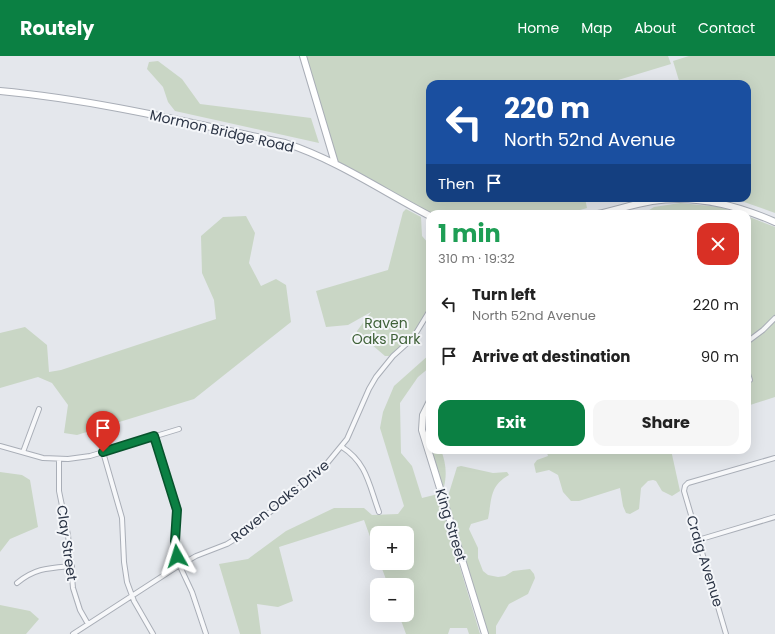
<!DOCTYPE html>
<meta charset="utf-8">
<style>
:root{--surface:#fff;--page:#f6f6f6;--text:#222;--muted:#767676;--accent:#0b8043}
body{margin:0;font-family:Poppins,sans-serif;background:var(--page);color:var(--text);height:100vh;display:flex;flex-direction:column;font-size:15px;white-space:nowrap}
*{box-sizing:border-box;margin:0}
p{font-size:13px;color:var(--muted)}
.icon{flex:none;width:22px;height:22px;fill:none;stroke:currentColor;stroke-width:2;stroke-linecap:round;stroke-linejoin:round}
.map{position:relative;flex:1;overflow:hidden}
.sheet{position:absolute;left:426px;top:154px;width:325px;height:244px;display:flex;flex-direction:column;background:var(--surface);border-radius:12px;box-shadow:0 4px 16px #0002}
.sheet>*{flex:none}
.banner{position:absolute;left:426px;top:24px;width:325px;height:122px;border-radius:12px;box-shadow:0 4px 16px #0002;background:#1a4fa0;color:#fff;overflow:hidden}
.tools{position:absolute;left:370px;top:470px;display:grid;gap:8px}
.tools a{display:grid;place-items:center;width:44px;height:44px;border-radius:8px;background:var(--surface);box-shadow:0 4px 16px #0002;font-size:20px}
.pin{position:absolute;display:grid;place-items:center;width:34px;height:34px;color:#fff;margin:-41px -17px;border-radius:50% 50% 50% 0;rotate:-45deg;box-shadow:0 0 4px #0007}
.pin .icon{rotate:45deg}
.me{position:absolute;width:44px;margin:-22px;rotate:354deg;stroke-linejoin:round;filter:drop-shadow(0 0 3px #0008)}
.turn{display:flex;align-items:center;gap:14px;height:84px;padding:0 12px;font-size:18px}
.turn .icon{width:52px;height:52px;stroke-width:2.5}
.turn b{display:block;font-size:28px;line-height:34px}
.then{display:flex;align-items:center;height:38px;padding:0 12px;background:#0003;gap:8px;font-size:15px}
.round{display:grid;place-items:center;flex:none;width:42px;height:42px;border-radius:12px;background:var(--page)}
.headline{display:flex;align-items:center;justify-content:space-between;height:68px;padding:0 12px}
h1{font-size:24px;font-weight:700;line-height:30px;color:#1e9e55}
.primary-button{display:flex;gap:8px;margin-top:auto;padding:8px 12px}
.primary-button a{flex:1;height:46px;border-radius:12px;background:var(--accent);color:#fff;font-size:16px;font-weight:700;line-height:46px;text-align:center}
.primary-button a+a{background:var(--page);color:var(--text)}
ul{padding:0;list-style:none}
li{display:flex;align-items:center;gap:12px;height:52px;padding:0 12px}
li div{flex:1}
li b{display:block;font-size:15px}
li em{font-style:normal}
header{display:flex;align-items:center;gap:24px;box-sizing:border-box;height:56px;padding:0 20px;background:var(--accent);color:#fff}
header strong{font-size:19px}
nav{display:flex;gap:22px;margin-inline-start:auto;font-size:14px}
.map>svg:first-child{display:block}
.green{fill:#c9d6c5}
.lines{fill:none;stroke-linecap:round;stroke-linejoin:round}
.street-casing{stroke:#a9aeb7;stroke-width:6}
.secondary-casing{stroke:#a9aeb7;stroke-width:8}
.street{stroke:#f7f8fa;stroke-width:4}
.secondary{stroke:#fff;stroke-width:6}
.route-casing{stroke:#07532c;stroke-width:10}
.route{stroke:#0b8043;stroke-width:7}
.labels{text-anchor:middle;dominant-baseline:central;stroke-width:4;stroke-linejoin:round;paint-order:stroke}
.street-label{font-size:14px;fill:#2b3445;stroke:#f4f6f9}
.park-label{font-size:14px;fill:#3f6138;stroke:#f4f6f9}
</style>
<header>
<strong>Routely</strong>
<nav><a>Home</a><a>Map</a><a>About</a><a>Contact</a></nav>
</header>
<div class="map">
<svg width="775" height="578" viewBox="0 0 775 578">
<rect width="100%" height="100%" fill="#e4e7ec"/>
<path class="green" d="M305,0H668L671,8L605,28H430V142H585L587,152L566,158H433L336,105Z
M689,0H775V157L733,142H747V28H680L673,5Z
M158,5L182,23L200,48L311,62L319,87L175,55L168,46L163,31L147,13L149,6Z
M680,147L720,151L741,158H646V156L654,151Z
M406,153L421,161L422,180L429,188L430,230L426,249L429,251C421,272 405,286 389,300H385L364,282L358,281L357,275L371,256L348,269L326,271L316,235L388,214L403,156Z
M246,160L255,177L249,207L261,230L276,223L286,229L291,266L194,343L77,379L64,377L68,349L52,327L38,321L0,332V277L25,271L47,289L49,316L61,314L216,263L214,244L202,217L201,180L223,161Z
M747,160L775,171V341L747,350Z
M430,298V311L418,321L400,347L401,397L412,410L422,442L438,438L480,578H469L467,572H450L448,578H406L399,559H407V529H388L380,507H407V477H377V500L364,464L279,491L293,545L278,551L257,548L261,578H240L219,508L248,503L286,475L334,452H364L372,459L398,458L404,450L380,372L383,356L394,330Z
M431,394H441C446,407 447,418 444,431L441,425Z
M546,394H671L680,435L672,440L662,435L656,425L653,424L648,425L641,432L639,453L630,458L626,457L623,450L620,432L579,445H571L563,436L558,419L549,414L536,417L534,408L537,404L548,400Z
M461,410L493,417L507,416L509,419C489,430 492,444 488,463L471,468L469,473L478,492V502L483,515L488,519L498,521L505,520L513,515L530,513L534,518L535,522L528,538L509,548L496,570V578H487L445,441L449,437L457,411Z
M0,416L22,419L30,424L38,471L10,483L0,496Z
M0,549L30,555L39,563L26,578H0Z"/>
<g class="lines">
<g class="street-casing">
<path id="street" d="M747,286L763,274L775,262
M747,315L750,324
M154,380L177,453L175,485L178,506L192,536L206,578
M0,390L43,402L68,403L90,400L179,373
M342,391C367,407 369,429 379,456
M23,396L39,353
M103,396L122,462L124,506L127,526L134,545L153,578
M59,403V435L68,479L73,532L80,554L88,568
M698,484L775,461
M17,527C35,512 49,512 72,510
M73,578L175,512L196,500L227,488L245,477L324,411L347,383L369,333L376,321L393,300L413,282L430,254
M726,578L684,435L685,430L688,427L775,402"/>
</g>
<g class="secondary-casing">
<path id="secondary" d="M303,0L335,107
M0,35C97,44 191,67 285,87C337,104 382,135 430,160
M598,158C616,154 634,148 652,145C695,138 737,149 775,166
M430,345L423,359L422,374L485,578"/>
</g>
<use href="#street" class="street"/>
<use href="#secondary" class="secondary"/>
</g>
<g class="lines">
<g class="route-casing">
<path id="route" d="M103,396L154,380L177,454L175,485L177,500"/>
</g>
<use href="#route" class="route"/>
</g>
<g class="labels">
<g class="street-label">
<text transform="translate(222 75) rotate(13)">Mormon Bridge Road</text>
<text transform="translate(280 445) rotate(-39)">Raven Oaks Drive</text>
<text transform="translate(451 469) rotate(73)">King Street</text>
<text transform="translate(67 487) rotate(82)">Clay Street</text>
<text transform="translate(705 505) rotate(73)">Craig Avenue</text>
</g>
<g class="park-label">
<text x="386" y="267">Raven<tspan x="386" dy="16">Oaks Park</tspan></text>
</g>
</g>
</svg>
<div class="tools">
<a>+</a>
<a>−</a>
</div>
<div class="pin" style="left:103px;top:396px;background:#d93025"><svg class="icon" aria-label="arrive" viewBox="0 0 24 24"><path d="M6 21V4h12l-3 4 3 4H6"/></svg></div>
<svg class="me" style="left:177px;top:500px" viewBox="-20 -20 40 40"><path d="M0-17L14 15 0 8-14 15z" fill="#0b8043" stroke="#fff" stroke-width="4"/></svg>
<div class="banner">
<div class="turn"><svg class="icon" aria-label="left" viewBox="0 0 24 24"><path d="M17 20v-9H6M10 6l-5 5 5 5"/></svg><div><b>220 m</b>North 52nd Avenue</div></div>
<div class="then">Then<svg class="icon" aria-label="arrive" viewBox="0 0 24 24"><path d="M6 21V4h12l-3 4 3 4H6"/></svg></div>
</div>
<section class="sheet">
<div class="headline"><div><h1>1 min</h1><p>310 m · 19:32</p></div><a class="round" style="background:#d93025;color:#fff"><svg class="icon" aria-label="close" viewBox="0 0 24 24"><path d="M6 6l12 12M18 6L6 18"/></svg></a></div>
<ul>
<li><svg class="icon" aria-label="left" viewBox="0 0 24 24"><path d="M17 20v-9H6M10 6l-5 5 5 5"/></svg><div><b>Turn left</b><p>North 52nd Avenue</p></div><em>220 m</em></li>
<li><svg class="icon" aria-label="arrive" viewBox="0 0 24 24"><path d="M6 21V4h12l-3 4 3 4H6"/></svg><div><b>Arrive at destination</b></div><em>90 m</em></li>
</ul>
<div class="primary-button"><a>Exit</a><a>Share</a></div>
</section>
</div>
